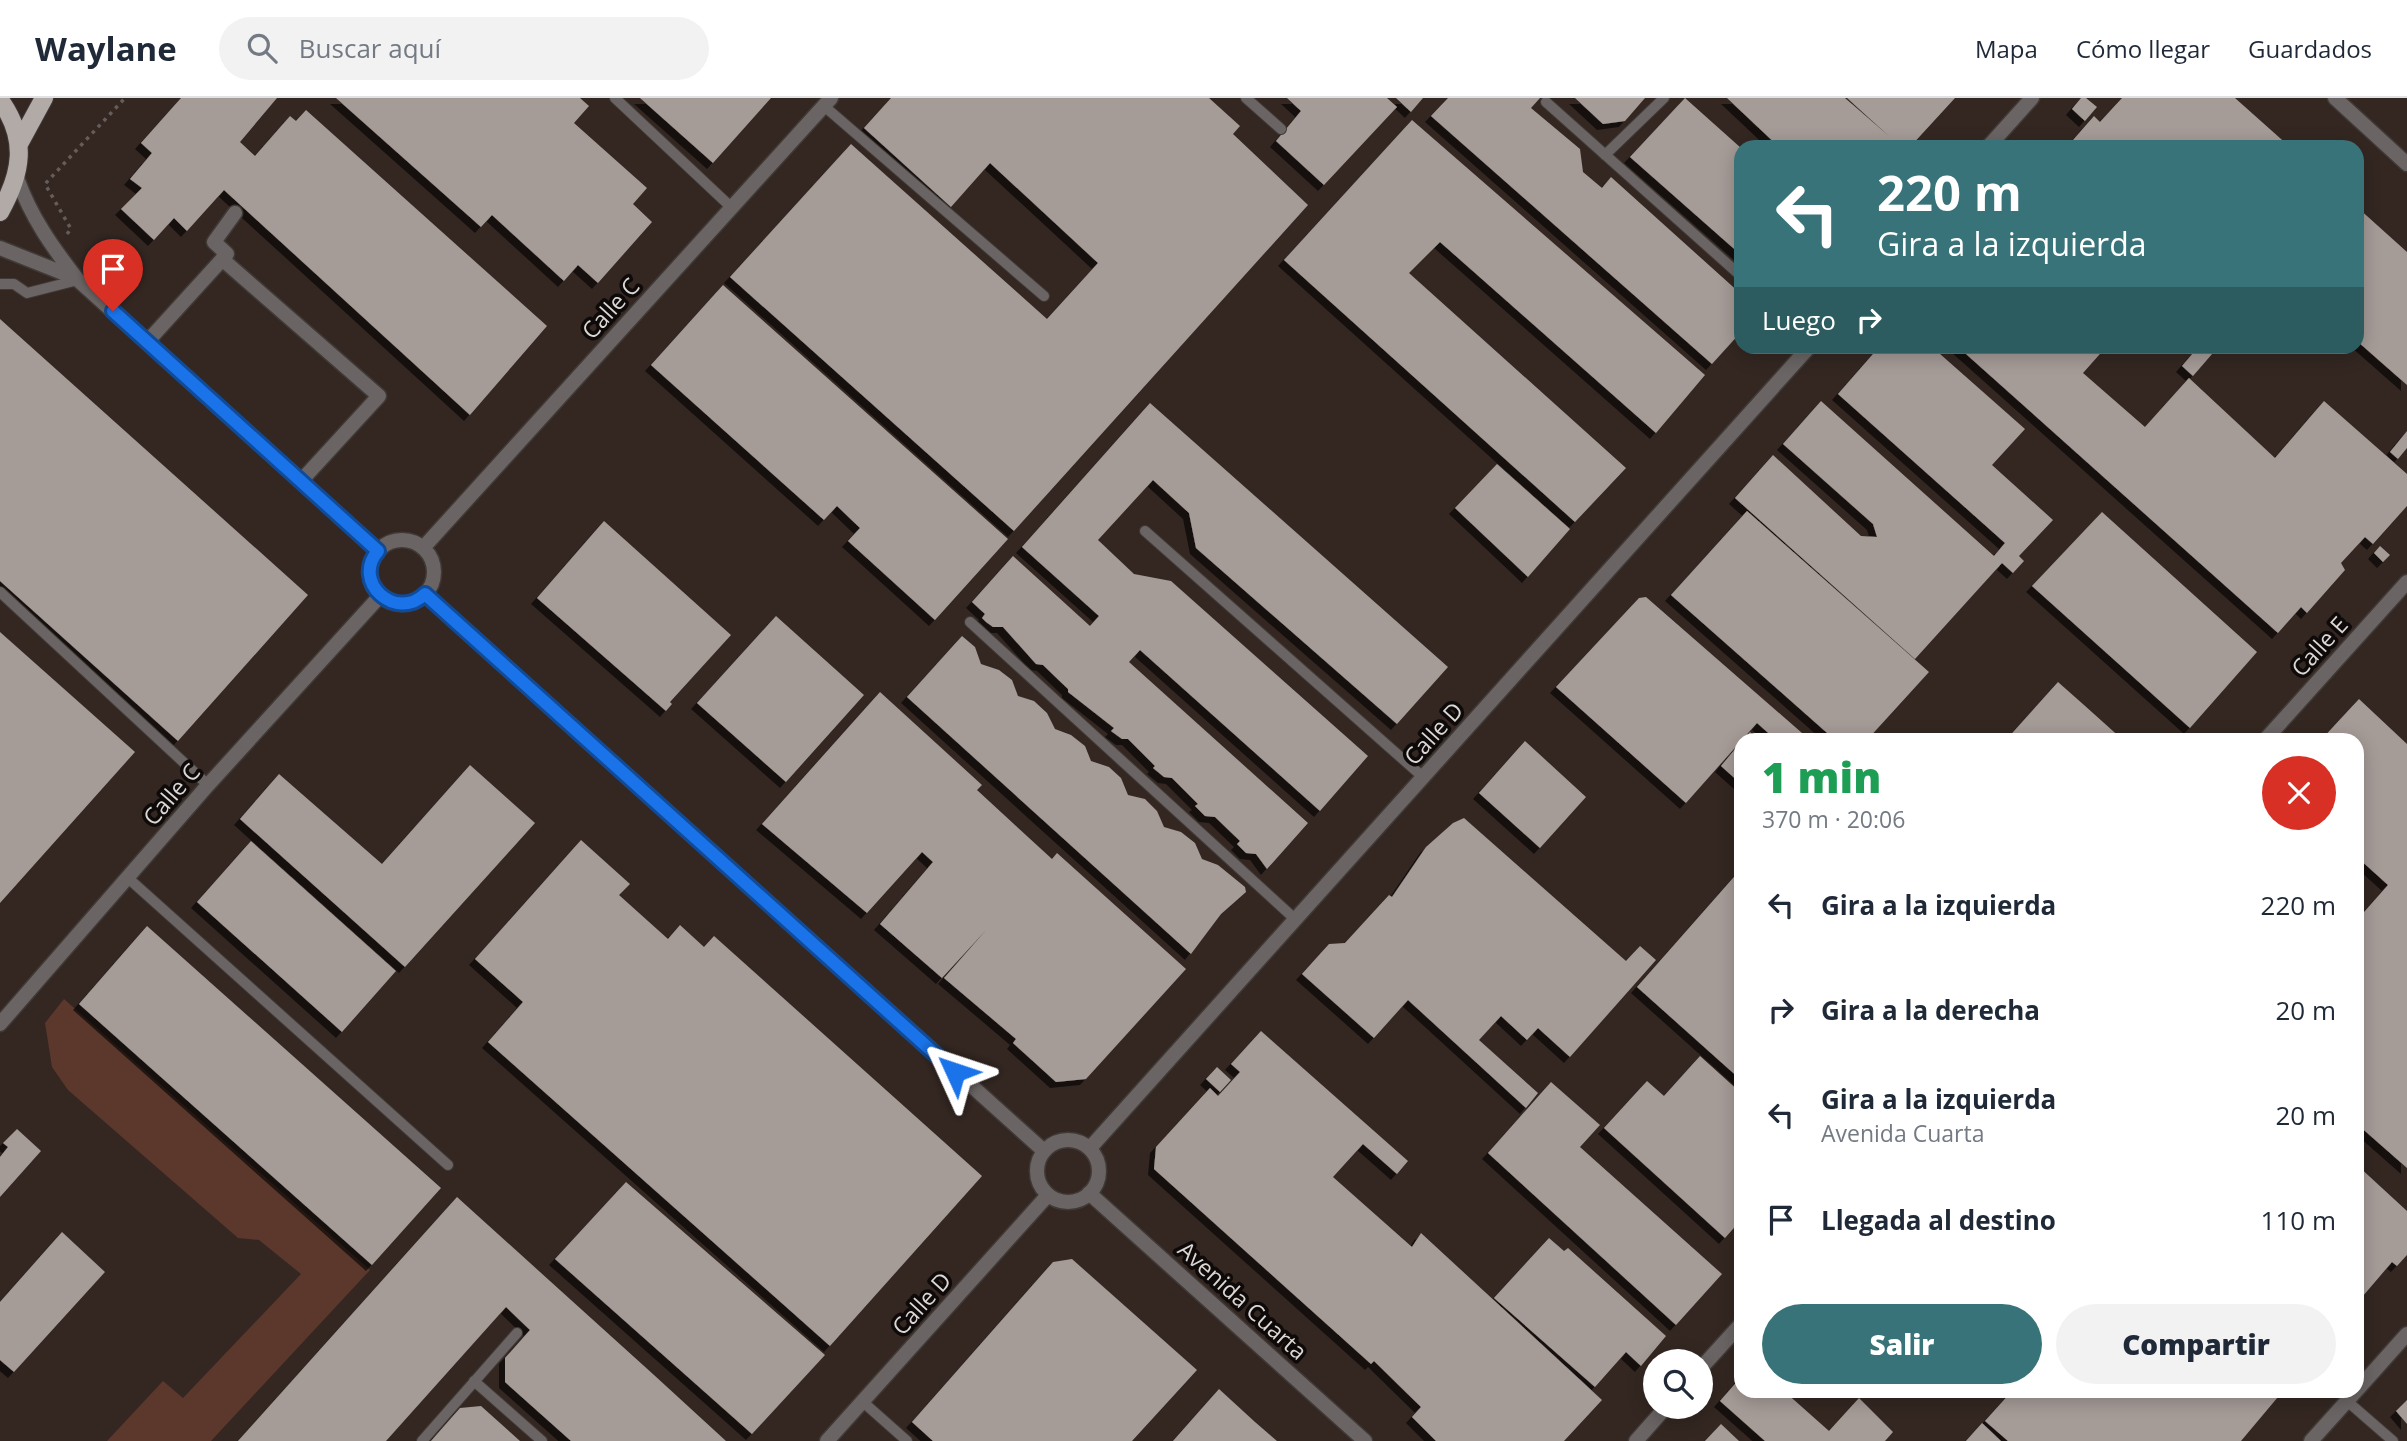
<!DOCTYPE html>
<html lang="es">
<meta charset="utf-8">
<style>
:root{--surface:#fff;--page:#f2f2f3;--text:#1f2937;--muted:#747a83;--line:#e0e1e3;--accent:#377378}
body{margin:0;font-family:"Open Sans",sans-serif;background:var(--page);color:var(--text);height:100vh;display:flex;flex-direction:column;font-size:26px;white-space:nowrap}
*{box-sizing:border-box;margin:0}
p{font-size:23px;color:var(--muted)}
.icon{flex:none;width:38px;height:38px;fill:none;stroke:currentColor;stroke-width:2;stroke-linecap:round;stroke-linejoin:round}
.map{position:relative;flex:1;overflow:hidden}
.details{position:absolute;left:1734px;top:635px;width:630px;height:665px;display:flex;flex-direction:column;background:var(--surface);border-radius:21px;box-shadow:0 4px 18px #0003}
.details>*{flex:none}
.guide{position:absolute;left:1734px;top:42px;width:630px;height:214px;border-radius:21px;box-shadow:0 4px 18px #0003;background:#377378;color:#fff;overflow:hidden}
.tools{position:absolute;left:1643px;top:1251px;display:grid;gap:14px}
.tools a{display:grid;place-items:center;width:70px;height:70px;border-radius:50%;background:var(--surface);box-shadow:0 4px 18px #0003;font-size:35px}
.pin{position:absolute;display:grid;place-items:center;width:60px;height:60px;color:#fff;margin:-72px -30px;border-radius:50% 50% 50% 0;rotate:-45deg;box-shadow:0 0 7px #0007}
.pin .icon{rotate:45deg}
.me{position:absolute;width:77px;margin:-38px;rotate:312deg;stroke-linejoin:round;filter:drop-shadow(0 0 5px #0008)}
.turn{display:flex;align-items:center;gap:24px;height:147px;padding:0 28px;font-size:32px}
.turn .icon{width:91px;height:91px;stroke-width:2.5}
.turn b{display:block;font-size:49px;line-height:60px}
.then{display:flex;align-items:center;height:66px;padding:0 28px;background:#0003;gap:14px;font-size:26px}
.round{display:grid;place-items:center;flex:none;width:74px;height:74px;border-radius:37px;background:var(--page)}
.headline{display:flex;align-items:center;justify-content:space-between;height:119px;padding:0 28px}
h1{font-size:42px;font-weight:800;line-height:52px;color:#1e9e55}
.button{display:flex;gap:14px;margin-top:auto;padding:14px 28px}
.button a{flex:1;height:80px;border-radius:42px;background:var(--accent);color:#fff;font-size:28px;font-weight:800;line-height:80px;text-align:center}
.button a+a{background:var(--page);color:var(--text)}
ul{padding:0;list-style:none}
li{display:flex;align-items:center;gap:21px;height:105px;padding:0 28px}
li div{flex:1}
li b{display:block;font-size:26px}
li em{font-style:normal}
header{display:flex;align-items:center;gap:42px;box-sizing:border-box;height:98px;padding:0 35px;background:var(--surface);border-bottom:2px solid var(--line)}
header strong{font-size:33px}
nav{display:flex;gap:38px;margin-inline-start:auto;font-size:24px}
.search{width:490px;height:63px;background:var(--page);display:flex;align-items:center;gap:18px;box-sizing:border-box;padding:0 24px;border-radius:38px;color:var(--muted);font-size:26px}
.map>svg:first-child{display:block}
.built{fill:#342722;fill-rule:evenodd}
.green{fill:#5b382b}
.building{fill:#a59b97;filter:url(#shadow)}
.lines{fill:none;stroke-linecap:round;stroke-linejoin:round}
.lane-casing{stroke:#403a37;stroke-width:12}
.street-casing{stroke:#403a37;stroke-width:17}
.primary-casing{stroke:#403a37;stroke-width:20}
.path{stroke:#645d5b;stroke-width:3.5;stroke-dasharray:3.5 5;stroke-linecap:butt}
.lane{stroke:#6a6564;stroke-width:10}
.street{stroke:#6a6564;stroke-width:14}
.primary{stroke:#b2aaa7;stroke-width:18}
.route-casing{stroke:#114b97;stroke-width:18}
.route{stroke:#1a73e8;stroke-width:12}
.labels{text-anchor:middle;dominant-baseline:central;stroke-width:7;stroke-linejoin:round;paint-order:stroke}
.street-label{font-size:23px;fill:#dcd7d5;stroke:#0e0a09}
</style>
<header>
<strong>Waylane</strong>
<div class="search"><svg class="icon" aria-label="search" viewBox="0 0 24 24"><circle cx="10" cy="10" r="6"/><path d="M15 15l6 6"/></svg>Buscar aquí</div>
<nav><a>Mapa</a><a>Cómo llegar</a><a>Guardados</a></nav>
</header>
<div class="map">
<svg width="2407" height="1343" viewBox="0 0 2407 1343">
<defs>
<filter id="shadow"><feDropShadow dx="-6" dy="6" stdDeviation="0" flood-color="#0009"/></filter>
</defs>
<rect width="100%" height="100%" fill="#27201d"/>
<path class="built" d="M0,0H2407V1343H0ZM1741,49H2357V248H1741ZM1741,642H2357V1293H1741ZM1656,1264H1701V1309H1656Z"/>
<path class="green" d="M64,901L370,1172L211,1343H107L163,1283L183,1300L301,1176L259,1142L238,1140L68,992L52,969L45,925Z"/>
<path class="building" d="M181,0H277L240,44L255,58L290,18L296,23L306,12L547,228L470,317L224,92L187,133L174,120L154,142L121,111L142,90L130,81L152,55L141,45Z
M336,0H580L589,8L574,25L647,90L633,106L652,124L598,185L578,167L564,183L492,117L481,129Z
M640,0H771L713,65Z
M891,0H1209L1240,28L1233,36L1308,107L1014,433L730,179L851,46L1047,221L1098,165L990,65L951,109L864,30Z
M1287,0H1387L1397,9L1324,87L1276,43L1301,13Z
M1396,0H1423L1411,14Z
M1448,0H1540L1531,10L1580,51L1583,74L1602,90L1611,79L1741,196V234L1712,266L1431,18Z
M1575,0H1645L1625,23L1603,26Z
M1685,0L1741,50V157L1630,59Z
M1727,0H1845L1890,39L1847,0H1955L1910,49H1779Z
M2081,0H2086L2097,9L2085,23L2072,11Z
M2122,0H2235L2290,49H2067L2094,18L2100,24Z
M1412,22L1705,277L1656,335L1440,144L1409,175L1626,370L1575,424L1284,162Z
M2357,109L2407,154V287L2357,243Z
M723,187L1008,441L935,522L848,443L860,430L837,408L824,422L651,267Z
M0,221L308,497L178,643L0,483Z
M1880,248H1931L2025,331L1992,367L2053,422L2019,458L2024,463L2013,475L2002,465L1915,561L1735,400L1773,357L1861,438L1877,439L1873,426L1783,346L1821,303L1994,458L2005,445L1838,296Z
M1957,248H2107L2083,275L2145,329L2189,280L2275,360L2324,303L2407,376V408L2373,446L2365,439L2341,465L2345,472L2307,515L2301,509L2278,535Z
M2199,248H2219L2193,278L2182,268Z
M1150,305L1448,569L1397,626L1196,450L1189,415L1153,382L1098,442L1134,476L1171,483L1368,658L1320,713L1140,552L1129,564L1308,725L1267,771L1256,756L1246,755L1237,746L1240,743L1215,719L1205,718L1195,708L1198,706L1172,680L1164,679L1153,670L1155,668L1128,641H1122L1111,633L1114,630L1068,594V591L1043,567L1036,566L1003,529H993L986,524L982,520L985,516L972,504L1013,458L1090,528L1099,518L1022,449Z
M2407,333V350L2398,361L2390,354Z
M1497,366L1570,431L1528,479L1455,410Z
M1747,413L1929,574L1867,642H1835L1671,497Z
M2102,414L2257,554L2190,630L2032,488Z
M604,423L731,537L670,604L672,606L666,613L537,500Z
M2380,448L2390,457L2383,464L2374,455Z
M1646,499L1810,642H1776L1757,625L1686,705L1556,589L1639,500Z
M776,518L864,597L786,684L697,605Z
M0,534L135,654L0,805Z
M962,538L975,549L981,566L999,572L1012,582L1018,598L1034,603L1047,615L1055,631L1071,637L1085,648L1091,663L1109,669L1121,680L1128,697L1145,701L1157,713L1164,729L1181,734L1195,745L1202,761L1218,767L1245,789L1246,794L1221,816L1191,856L907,599Z
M2058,584L2084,607L2123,642H2006Z
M880,594L982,687L977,692L1052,761L1057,755L1186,871L1086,981L1056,984L1013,945L1016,941L944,880L987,831L942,880L880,826L933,764L922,754L867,815L762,726Z
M2359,601L2407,646V1070L2357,1026V822L2388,787L2357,759V642H2321Z
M1750,634L1758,642H1743Z
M1525,643L1586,699L1540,750L1479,695Z
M1741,644V686L1721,668Z
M470,667L535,725L405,869L240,721L279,676L382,766Z
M1464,720L1626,863L1640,848L1656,862L1570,959L1538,930L1527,942L1501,918L1479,942L1538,995L1526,1010L1408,902L1374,940L1302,876L1329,846L1345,845L1389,797L1392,799L1426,749L1453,725Z
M581,742L630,786L619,797L668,841L680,827L704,849L714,838L982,1078L830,1248L488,944L523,904L475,861Z
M251,743L396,873L342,934L197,804Z
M1741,771V982L1637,889Z
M147,828L441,1090L372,1167L79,906Z
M1261,933L1408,1063L1397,1076L1363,1046L1333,1079L1412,1149L1421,1135L1602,1302L1564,1343H1436L1412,1319L1421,1309L1374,1263L1371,1266L1154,1071L1156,1049L1210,990L1218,998L1240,974L1231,966Z
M1700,958L1741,995V1122L1725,1140L1604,1030L1647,983L1664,998Z
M1217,969L1231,982L1220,994L1206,981Z
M1551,984L1600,1027L1580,1049L1722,1176L1676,1227L1488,1055Z
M17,1031L41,1053L0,1099V1059L8,1049L3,1045Z
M2357,1067L2407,1113V1157L2397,1168L2392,1164L2357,1205Z
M626,1084L825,1257L752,1336L555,1161Z
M457,1099L654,1277L726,1343H571L505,1284V1260L530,1232L506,1209L386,1343H238Z
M62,1134L105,1174L14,1274L0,1262V1204Z
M1549,1140L1564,1153L1568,1150L1666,1238L1641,1268L1626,1254L1595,1289L1494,1200Z
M1072,1161L1197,1272L1132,1343H933L912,1324L1053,1164Z
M1741,1279V1293H1784L1829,1333L1859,1300L1893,1334L1885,1343H1765L1720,1303Z
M1219,1291L1255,1324L1277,1343H1173Z
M2012,1293H2283L2241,1343H2008L1985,1323Z
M2407,1302V1326L2396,1313Z
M481,1308L520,1343H431L460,1310Z
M1982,1325L2001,1343H1966Z
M1721,1326L1739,1343H1705Z"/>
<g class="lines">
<g class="lane-casing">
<path id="lane" d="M615,0L731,109
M1246,0L1281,31
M1546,4L1741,178
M824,8L1044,198
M1605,57L1664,0
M0,186H14L27,195L78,182
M1145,433L1423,679
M0,494L208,687
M970,524L1296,822
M128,780L448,1067
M474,1283L542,1343
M2347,1303L2393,1343
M863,1304L907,1343
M422,1343L517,1235"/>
</g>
<g class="street-casing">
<path id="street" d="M2335,0L2407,66
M1988,49L2032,0
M17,80C31,119 52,149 78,182L378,453
M0,150L73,179
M222,161L379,298L301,383
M147,244L227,156L214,144L235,115
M370 474a32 32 0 1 1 64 0a32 32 0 1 1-64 0Z
M423,450L831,0
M425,496L1044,1053
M2265,642L2407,484
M0,926L208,687L380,498
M1037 1073a31 31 0 1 1 62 0a31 31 0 1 1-62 0Z
M1090,1050L1810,248
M1089,1095L1365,1343
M1701,1270L1741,1226
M2357,1292L2407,1236
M827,1343L1048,1097
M1636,1343L1666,1309
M2311,1343L2356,1293"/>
</g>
<g class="primary-casing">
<path id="primary" d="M0,2C28,41 22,75 0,114
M19,46L44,0"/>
</g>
<path class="path" d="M67,136L71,131L45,86L125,0"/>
<use href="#lane" class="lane"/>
<use href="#street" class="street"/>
<use href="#primary" class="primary"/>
</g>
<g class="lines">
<g class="route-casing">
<path id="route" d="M113,213L378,453C351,484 396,524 425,496L955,974"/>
</g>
<use href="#route" class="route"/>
</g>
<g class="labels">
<g class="street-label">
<text transform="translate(610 210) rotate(-48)">Calle C</text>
<text transform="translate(2319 548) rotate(-48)">Calle E</text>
<text transform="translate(1433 635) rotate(-48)">Calle D</text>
<text transform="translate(171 696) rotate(-49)">Calle C</text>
<text transform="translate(1243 1202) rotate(42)">Avenida Cuarta</text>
<text transform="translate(921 1205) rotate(-48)">Calle D</text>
</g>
</g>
</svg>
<div class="tools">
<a><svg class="icon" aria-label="search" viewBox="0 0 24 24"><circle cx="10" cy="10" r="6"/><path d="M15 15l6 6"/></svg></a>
</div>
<div class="pin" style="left:113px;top:213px;background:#d93025"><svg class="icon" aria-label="arrive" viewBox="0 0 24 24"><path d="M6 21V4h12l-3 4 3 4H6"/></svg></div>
<svg class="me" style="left:955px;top:974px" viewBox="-20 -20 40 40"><path d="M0-17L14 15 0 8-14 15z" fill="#1a73e8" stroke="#fff" stroke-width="4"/></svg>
<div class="guide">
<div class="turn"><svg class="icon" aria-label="left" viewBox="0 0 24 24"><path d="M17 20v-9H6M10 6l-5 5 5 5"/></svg><div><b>220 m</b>Gira a la izquierda</div></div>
<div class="then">Luego<svg class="icon" aria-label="right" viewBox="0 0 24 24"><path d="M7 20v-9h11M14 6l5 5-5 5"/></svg></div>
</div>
<section class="details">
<div class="headline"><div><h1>1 min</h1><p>370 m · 20:06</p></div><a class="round" style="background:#d93025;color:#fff"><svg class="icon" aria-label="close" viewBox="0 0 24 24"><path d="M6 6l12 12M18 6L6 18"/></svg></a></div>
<ul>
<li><svg class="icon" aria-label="left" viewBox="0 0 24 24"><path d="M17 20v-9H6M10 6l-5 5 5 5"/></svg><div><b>Gira a la izquierda</b></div><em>220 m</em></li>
<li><svg class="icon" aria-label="right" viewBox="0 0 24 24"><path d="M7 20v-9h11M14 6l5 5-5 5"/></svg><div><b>Gira a la derecha</b></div><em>20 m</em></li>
<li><svg class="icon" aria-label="left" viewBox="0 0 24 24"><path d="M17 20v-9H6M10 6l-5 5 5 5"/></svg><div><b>Gira a la izquierda</b><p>Avenida Cuarta</p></div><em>20 m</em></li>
<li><svg class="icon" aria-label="arrive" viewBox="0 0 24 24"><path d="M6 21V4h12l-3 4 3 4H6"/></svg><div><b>Llegada al destino</b></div><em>110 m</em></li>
</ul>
<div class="button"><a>Salir</a><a>Compartir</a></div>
</section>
</div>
